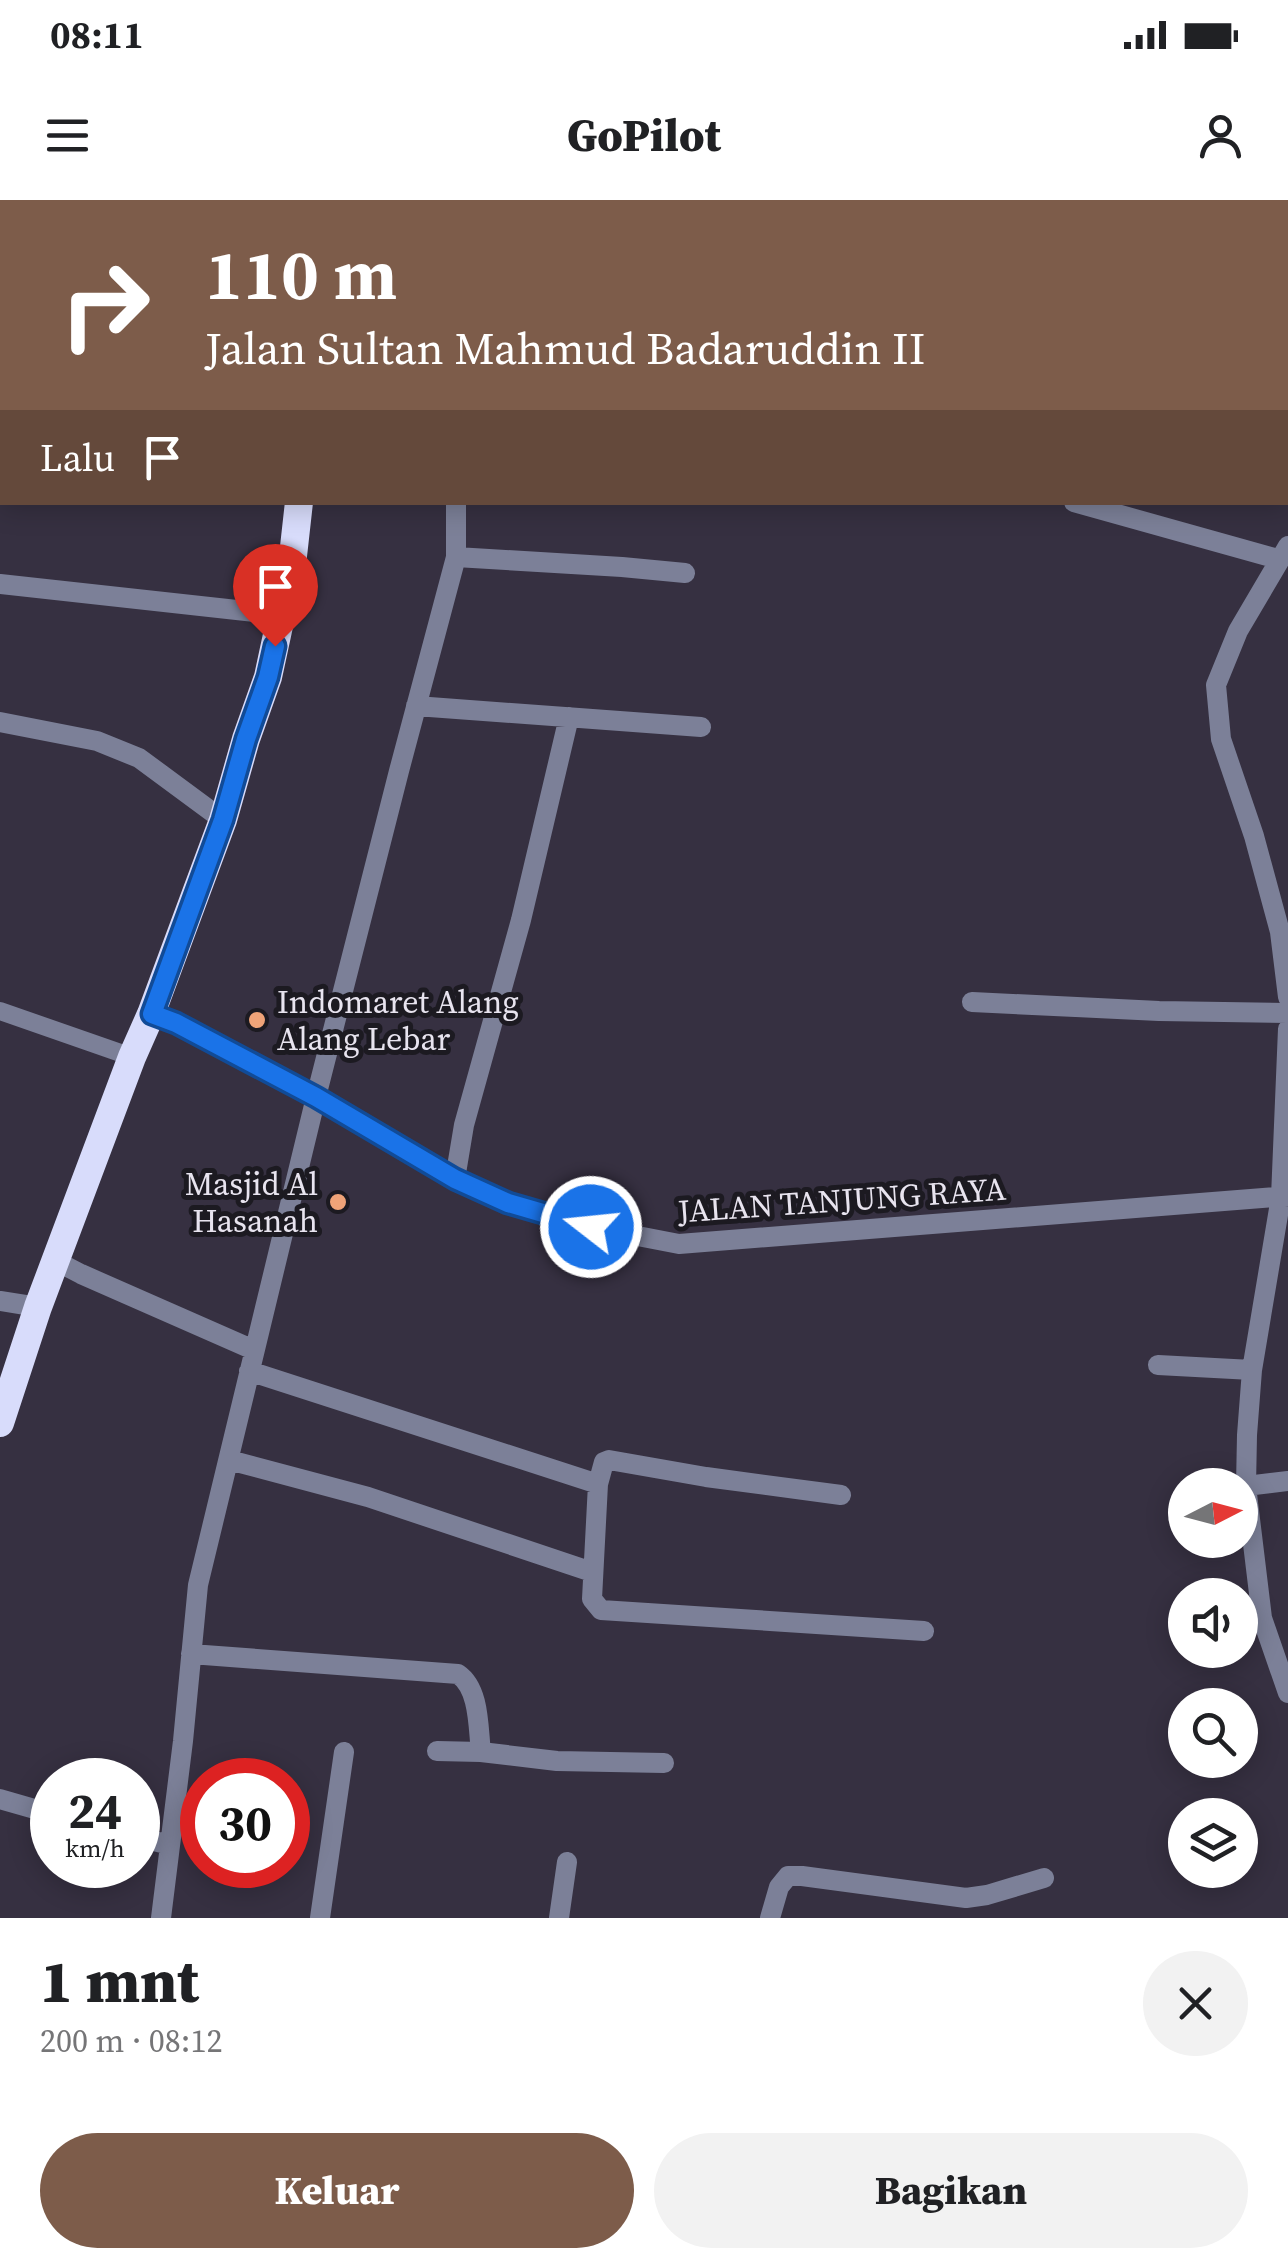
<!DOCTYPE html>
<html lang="id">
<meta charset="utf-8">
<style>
:root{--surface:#fff;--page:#f2f2f2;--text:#202124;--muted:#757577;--accent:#7d5c4a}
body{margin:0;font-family:"Source Serif 4",serif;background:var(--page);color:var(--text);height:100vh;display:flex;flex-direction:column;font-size:38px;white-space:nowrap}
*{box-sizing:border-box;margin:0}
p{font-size:32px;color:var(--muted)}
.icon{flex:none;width:55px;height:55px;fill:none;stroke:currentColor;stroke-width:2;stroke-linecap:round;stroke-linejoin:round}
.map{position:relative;height:1718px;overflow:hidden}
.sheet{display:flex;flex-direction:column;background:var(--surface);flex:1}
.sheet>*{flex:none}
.top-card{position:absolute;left:0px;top:0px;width:1290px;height:305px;box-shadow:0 5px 25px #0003;background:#7d5c4a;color:#fff;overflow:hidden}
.needle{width:65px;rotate:84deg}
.buttons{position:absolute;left:1168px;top:1268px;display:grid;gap:20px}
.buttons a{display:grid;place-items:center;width:90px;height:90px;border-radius:50%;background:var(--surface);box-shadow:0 5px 25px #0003;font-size:50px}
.speed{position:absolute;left:30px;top:1558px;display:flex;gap:20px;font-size:50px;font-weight:700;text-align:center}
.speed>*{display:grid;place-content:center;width:130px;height:130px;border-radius:50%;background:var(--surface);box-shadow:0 5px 25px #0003;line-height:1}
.speed small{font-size:25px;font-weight:400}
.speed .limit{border:15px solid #d22;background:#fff;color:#111}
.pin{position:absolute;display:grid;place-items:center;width:85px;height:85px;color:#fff;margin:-102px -42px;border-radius:50% 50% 50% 0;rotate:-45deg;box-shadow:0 0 10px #0007}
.pin .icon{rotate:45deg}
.me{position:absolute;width:110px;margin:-55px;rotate:286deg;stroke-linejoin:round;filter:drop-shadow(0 0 8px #0008)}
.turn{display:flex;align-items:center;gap:35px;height:210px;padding:0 40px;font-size:45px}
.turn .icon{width:130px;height:130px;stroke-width:2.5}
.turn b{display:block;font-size:70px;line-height:85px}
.then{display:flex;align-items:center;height:95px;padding:0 40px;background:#0003;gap:20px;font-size:38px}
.round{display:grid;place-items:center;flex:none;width:105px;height:105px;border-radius:52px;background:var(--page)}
.overview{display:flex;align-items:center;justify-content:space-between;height:170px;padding:0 40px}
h1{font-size:60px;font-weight:800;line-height:75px}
.button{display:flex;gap:20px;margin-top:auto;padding:20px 40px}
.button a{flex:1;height:115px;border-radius:60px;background:var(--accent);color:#fff;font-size:40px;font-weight:800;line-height:115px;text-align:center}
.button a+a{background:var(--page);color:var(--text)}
.status{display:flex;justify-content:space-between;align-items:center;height:70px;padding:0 50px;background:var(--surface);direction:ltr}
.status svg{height:28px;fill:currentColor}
header{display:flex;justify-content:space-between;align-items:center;height:130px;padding:0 40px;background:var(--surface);font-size:45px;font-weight:800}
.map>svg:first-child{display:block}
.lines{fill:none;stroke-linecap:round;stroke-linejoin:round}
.service{stroke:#7c8098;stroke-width:18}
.minor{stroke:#7c8098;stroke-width:20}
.trunk{stroke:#d8dcfb;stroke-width:28}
.route-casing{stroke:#114b97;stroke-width:25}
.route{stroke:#1a73e8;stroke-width:18}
.poi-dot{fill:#efa378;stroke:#1c1a21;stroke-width:4}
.labels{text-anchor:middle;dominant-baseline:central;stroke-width:10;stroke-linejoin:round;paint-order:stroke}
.poi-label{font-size:32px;fill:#e8e4ef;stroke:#1c1a21;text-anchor:start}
.street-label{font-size:32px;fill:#e8e4ef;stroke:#1c1a21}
</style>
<div class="status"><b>08:11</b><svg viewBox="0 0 49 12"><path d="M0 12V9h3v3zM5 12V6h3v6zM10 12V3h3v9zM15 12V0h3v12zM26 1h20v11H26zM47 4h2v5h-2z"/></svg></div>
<header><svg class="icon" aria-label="menu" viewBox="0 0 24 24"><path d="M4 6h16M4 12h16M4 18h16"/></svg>GoPilot<svg class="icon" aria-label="person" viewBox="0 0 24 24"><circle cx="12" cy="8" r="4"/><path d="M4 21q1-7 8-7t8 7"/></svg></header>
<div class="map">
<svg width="1288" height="1718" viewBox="0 0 1288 1718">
<rect width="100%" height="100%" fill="#363041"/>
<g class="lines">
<path class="service" d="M0,811L132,857"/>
<path class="minor" d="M1244,0L1245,2
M469,2L470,0
M1288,77V78
M1074,302L1278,359
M1288,346L1238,431L1216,485L1221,539L1254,636L1280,732L1288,797
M456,357L622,367L685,373
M0,384L282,415
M416,506L701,527
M0,522L97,541L139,558L223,620
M972,802L1159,811L1288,813
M151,814L176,823L316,897L455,979L508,1003L591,1027L679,1044L1288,996
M1288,829L1281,997L1252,1170L1247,1235L1246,1286L1262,1418L1288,1493
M455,979L464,925L521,720L569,517
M56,1061L81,1074L254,1150
M0,1101L38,1107
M1158,1165L1252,1170
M249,1171L598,1284L592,1399L601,1410L924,1431
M229,1260L368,1297L592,1372
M598,1284L604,1262L609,1260L706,1277L841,1295
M1246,1286L1288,1281
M191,1454L458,1474C480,1489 478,1528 481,1552L437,1551
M481,1552L557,1561L664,1563
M0,1599L52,1614
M138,1637L170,1645
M161,1718L183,1541L198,1385L316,897L399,571L456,357V302
M320,1718L344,1552
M559,1718L567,1662
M770,1718L779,1687L788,1676H802L966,1698L987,1695L1044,1678"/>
<path class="trunk" d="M309,0V2
M0,1223L38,1107L132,857L151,814L223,620L246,539L268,477L292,365L299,302"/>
</g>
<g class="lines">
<g class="route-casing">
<path id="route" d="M275,446L268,477L246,539L223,620L152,814L176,823L316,897L455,979L508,1003L591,1027"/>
</g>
<use href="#route" class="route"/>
</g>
<g class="poi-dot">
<circle cx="257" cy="820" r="10"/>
<circle cx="338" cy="1002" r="10"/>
</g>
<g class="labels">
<g class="poi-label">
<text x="277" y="802">Indomaret Alang<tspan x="277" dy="37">Alang Lebar</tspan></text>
<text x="318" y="984" text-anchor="end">Masjid Al<tspan x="318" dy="37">Hasanah</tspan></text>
</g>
<g class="street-label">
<text transform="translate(842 1000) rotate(-4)">JALAN TANJUNG RAYA</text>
</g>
</g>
</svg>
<div class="buttons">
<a><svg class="needle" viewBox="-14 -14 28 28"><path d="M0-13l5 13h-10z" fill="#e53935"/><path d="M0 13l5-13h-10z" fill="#757577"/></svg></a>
<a><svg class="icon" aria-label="sound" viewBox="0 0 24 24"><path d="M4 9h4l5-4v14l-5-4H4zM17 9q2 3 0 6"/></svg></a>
<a><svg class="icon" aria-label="search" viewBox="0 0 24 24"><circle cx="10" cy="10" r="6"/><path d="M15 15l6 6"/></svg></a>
<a><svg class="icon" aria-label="layers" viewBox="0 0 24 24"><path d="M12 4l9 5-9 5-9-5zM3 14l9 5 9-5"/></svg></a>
</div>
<div class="speed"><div>24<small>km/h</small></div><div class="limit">30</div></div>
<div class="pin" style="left:275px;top:446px;background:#d93025"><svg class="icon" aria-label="arrive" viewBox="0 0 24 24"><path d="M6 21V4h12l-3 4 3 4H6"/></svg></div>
<svg class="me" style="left:591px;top:1027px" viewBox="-20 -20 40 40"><circle r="17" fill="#1a73e8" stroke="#fff" stroke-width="3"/><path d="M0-11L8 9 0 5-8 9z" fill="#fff"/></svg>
<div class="top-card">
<div class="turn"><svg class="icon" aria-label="right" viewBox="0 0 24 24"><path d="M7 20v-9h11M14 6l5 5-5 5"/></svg><div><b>110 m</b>Jalan Sultan Mahmud Badaruddin II</div></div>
<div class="then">Lalu<svg class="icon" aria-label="arrive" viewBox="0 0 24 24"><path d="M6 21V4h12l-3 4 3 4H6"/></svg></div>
</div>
</div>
<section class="sheet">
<div class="overview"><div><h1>1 mnt</h1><p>200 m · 08:12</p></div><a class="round"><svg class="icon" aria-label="close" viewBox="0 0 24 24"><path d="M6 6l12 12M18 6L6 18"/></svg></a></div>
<div class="button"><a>Keluar</a><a>Bagikan</a></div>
</section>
